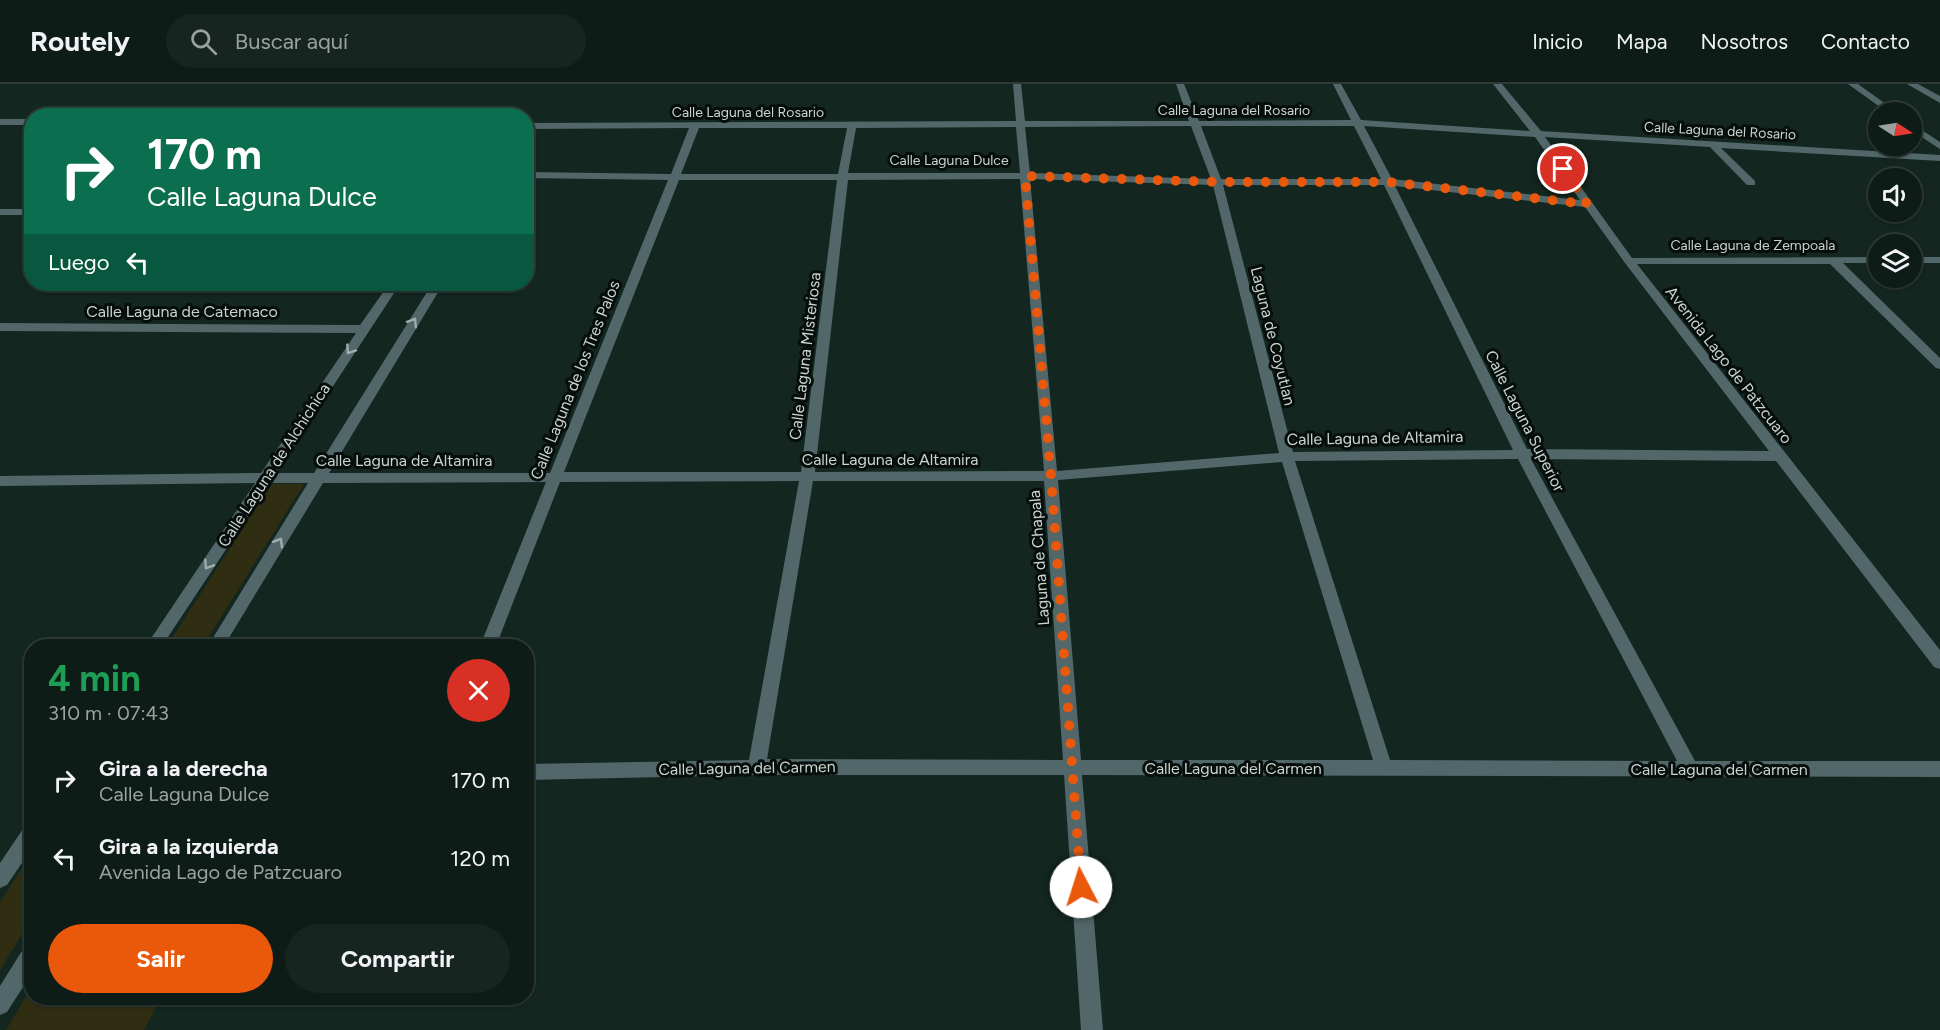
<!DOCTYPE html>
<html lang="es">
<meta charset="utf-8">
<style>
:root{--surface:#0e1c18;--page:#172521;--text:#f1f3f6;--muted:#9ba1a2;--line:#2e3a37;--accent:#ea580c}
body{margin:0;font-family:Figtree,sans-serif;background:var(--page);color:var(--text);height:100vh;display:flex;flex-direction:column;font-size:22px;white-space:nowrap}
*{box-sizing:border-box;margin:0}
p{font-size:20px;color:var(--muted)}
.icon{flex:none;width:33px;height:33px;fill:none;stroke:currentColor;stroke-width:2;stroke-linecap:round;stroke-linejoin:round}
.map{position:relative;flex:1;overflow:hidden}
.details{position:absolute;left:24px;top:555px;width:510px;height:366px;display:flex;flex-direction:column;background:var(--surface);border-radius:24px;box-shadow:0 2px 4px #0004,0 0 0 2px var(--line)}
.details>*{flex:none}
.guide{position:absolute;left:24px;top:24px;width:510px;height:183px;border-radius:24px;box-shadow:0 2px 4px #0004,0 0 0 2px var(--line);background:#0b6e4f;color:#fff;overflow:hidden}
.needle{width:39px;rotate:102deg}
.tools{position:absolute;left:1868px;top:18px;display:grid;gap:12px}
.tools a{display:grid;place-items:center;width:54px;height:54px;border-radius:50%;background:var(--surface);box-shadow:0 2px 4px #0004,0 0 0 2px var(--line);font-size:30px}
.pin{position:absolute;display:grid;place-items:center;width:51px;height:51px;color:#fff;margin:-26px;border:3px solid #fff;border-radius:50%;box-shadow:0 2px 6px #0007}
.me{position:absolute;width:66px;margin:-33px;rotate:355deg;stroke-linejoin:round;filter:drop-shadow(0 0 4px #0008)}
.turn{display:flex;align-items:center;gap:21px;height:126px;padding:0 24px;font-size:27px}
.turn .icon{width:78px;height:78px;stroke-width:2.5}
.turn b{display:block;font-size:42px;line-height:51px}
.then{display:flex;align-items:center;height:57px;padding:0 24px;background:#0003;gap:12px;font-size:22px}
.round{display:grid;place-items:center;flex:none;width:63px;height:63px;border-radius:32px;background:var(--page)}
.overview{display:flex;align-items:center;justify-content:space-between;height:102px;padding:0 24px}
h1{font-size:36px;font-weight:700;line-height:45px;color:#1e9e55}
.primary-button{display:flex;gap:12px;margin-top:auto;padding:12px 24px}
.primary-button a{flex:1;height:69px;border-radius:36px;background:var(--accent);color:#fff;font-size:24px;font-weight:700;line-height:69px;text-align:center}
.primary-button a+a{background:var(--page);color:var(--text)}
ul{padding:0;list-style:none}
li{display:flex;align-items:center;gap:18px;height:78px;padding:0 24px}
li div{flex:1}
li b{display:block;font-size:22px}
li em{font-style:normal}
header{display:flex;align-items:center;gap:36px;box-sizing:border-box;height:84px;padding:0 30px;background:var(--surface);border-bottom:2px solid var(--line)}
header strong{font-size:28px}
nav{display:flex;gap:33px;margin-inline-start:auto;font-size:21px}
.search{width:420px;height:54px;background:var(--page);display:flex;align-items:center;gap:15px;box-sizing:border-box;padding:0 21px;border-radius:33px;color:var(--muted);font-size:22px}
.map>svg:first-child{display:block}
.green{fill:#2f2d12}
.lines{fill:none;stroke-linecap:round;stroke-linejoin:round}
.minor{fill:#52676a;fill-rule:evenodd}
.oneway{stroke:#9faeac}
.route{stroke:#ea580c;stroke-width:10;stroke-dasharray:0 18}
.labels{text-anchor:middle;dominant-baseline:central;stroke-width:6;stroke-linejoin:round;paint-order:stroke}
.far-street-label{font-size:14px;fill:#c9d4d0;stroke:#060d0b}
.street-label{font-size:16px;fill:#c9d4d0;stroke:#060d0b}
</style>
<header>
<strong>Routely</strong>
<div class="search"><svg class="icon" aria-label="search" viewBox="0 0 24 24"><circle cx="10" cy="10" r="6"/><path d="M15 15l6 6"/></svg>Buscar aquí</div>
<nav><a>Inicio</a><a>Mapa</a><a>Nosotros</a><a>Contacto</a></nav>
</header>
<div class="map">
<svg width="1940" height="946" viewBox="0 0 1940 946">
<rect width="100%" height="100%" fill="#132620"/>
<path class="green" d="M271,400H304L203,562H167Z
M31,770V836L0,886V818Z
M31,904L32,914H161L144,946H6Z"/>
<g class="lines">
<path class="minor" d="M1013,0H1021L1025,37H1189L1176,0H1184L1199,37L1351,36L1333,0H1341L1361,36L1530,47L1493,0H1502L1541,47L1940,71V77L1721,64L1755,97V101H1747L1710,63L1545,53L1632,174L1878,173V179H1843L1940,274V285L1936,284L1830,180H1637L1940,566V585L1934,583L1776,377L1531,375L1695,677H1940V693L1082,691L1103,946H1081L1064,691H757L526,696V680L749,676L799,397L560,398L496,562H480L546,398L323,399L224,562H208L308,399H270L162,562H146L255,399L0,402V392L261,389L356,249L0,247V239L360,241L389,200H400L276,389H314L432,200H443L329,389H550L668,96L526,94V88L671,90L689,44L526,45V39L1016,37ZM1191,42L1211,95L1030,89L1025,43ZM1201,42H1354L1381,95H1221ZM1364,42L1535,53L1580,116L1392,95ZM1016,43L1020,89H848L856,44ZM699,44H847L838,90H681ZM1020,95L1044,387L815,388L848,96ZM1030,95L1213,101L1279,369L1057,387ZM679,96H837L801,388H564ZM1223,101H1384L1513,366L1293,368ZM1395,102L1585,123L1625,179L1769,367L1527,365ZM1518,375L1677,677L1390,676L1295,377ZM1282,378L1373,676H1081L1058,396ZM813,397H1044L1063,676L767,675Z
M1848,0H1858L1897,28H1887Z
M1907,0H1918L1940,12V19Z
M0,35H32V41H0Z
M1911,39L1940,58V65L1911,46Z
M0,125H32V131H0Z
M1911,173H1940V179H1911Z
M32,740V764L7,801L0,804V779L25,742Z
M32,859V889L7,928L0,931V902L25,862Z"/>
</g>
<defs><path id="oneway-chevron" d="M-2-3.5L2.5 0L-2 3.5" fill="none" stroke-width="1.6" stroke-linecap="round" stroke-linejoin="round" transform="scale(1.5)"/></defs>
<g class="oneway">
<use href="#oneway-chevron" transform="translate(413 238) rotate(-58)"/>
<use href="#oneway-chevron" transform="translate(350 266) rotate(124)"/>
<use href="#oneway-chevron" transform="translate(279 458) rotate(-59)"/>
<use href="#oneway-chevron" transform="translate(208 481) rotate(123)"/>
</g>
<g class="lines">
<path class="route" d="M1081,803L1051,392L1025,92L1217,98H1388L1587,120L1563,85"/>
</g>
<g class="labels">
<g class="far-street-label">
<text x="1234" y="26">Calle Laguna del Rosario</text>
<text x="748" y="28">Calle Laguna del Rosario</text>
<text transform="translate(1720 47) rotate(3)">Calle Laguna del Rosario</text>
<text x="949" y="76">Calle Laguna Dulce</text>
<text x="1753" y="161">Calle Laguna de Zempoala</text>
</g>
<g class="street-label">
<text x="182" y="227">Calle Laguna de Catemaco</text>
<text transform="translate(1273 252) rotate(76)">Laguna de Coyutlan</text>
<text transform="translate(805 272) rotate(-83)">Calle Laguna Misteriosa</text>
<text transform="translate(1729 281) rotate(52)">Avenida Lago de Patzcuaro</text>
<text transform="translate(575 296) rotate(-68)">Calle Laguna de los Tres Palos</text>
<text transform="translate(1525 337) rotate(63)">Calle Laguna Superior</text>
<text transform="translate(1375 354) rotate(-1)">Calle Laguna de Altamira</text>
<text x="890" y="375">Calle Laguna de Altamira</text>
<text x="404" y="376">Calle Laguna de Altamira</text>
<text transform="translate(274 381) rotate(-57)">Calle Laguna de Alchichica</text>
<text transform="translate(1039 474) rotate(-94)">Laguna de Chapala</text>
<text transform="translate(747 684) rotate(-1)">Calle Laguna del Carmen</text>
<text x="1233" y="684">Calle Laguna del Carmen</text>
<text x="1719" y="685">Calle Laguna del Carmen</text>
</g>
</g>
</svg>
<div class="tools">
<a><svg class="needle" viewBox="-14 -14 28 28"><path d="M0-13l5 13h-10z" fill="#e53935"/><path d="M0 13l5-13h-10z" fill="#9ba1a2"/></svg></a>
<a><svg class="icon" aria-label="sound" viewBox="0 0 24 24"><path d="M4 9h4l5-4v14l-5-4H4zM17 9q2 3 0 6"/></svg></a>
<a><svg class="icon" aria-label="layers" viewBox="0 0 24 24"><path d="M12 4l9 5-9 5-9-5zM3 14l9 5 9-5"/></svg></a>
</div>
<div class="pin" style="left:1563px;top:85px;background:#d93025"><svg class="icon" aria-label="arrive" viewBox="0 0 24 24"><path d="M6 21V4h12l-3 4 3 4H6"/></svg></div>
<svg class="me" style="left:1081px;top:803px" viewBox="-20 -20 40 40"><circle r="19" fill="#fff"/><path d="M0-13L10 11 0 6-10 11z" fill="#ea580c"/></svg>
<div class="guide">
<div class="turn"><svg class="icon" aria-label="right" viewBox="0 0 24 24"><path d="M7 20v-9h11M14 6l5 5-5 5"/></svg><div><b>170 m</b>Calle Laguna Dulce</div></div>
<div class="then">Luego<svg class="icon" aria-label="left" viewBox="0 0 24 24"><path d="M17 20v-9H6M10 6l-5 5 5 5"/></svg></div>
</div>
<section class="details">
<div class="overview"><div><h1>4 min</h1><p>310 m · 07:43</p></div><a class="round" style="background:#d93025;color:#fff"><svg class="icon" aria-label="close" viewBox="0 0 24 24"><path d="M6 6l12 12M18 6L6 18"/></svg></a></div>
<ul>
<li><svg class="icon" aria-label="right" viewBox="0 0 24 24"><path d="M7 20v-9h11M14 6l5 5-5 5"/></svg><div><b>Gira a la derecha</b><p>Calle Laguna Dulce</p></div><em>170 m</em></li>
<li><svg class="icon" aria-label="left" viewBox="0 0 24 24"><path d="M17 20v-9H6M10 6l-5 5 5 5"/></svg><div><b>Gira a la izquierda</b><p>Avenida Lago de Patzcuaro</p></div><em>120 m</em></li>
</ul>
<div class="primary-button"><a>Salir</a><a>Compartir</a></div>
</section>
</div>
